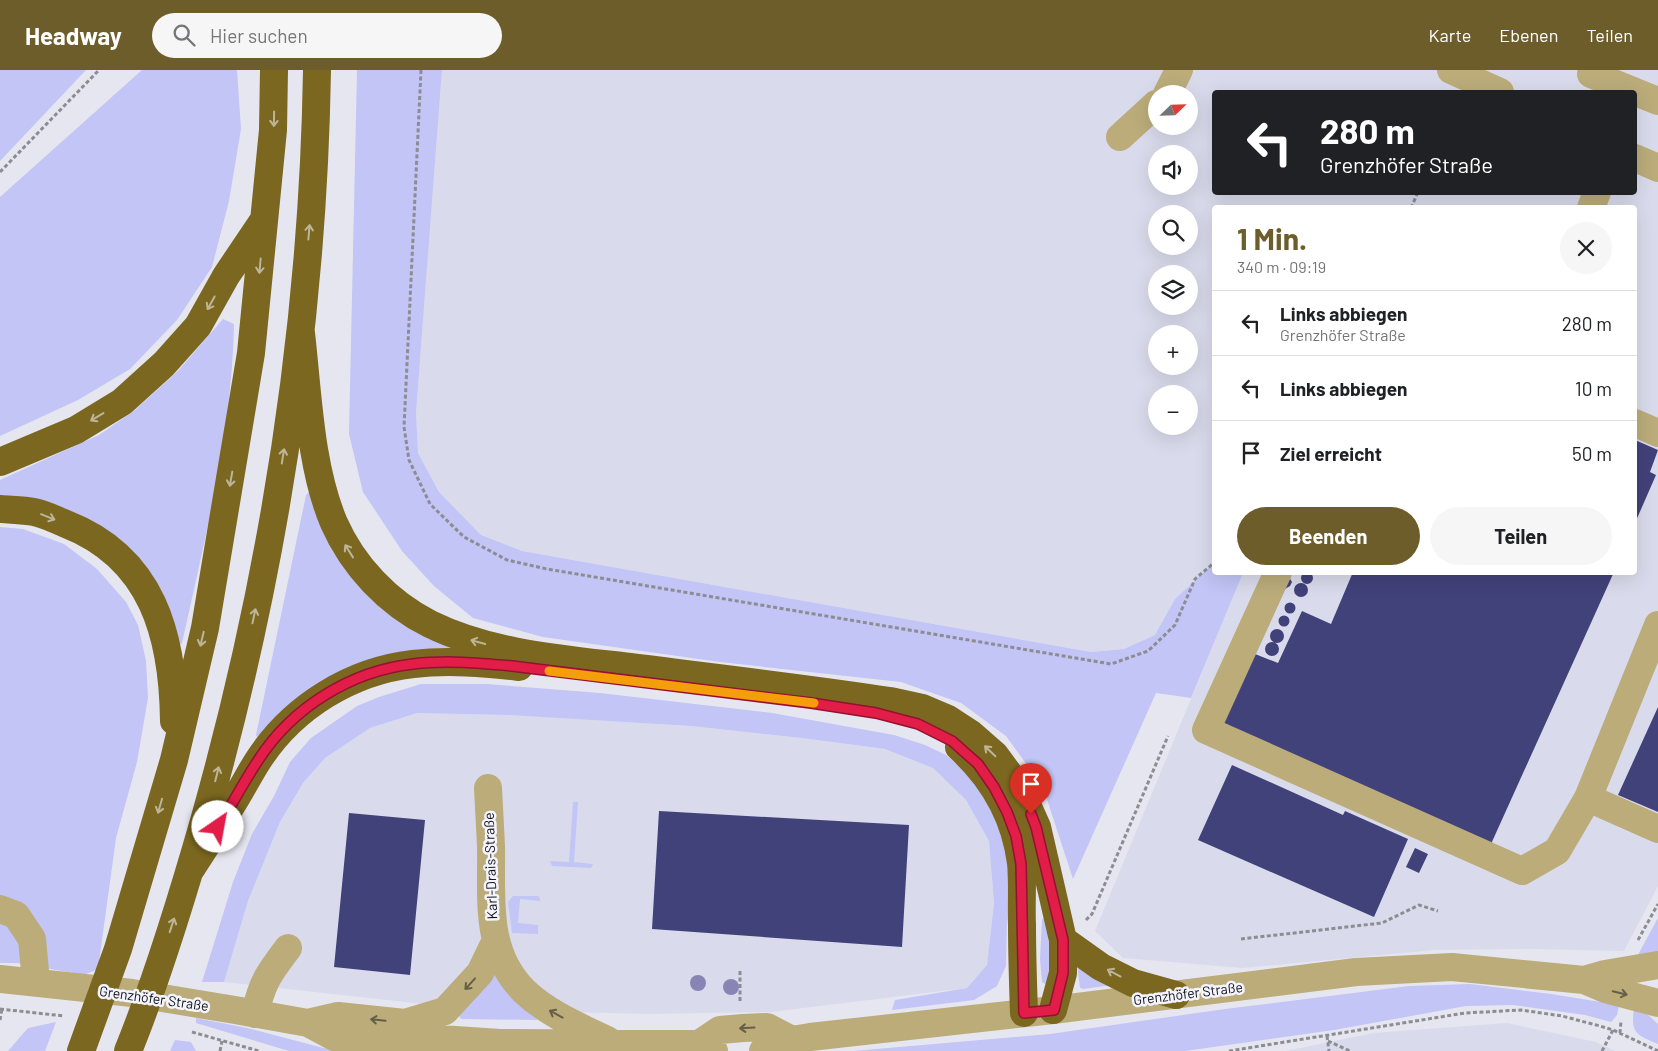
<!DOCTYPE html>
<html lang="de">
<meta charset="utf-8">
<style>
:root{--surface:#fff;--page:#f6f6f6;--text:#202124;--muted:#757577;--line:#e0e0e0;--accent:#6d5d2b}
body{margin:0;font-family:Barlow,sans-serif;background:var(--page);color:var(--text);height:100vh;display:flex;flex-direction:column;font-size:19px;white-space:nowrap}
*{box-sizing:border-box;margin:0}
p{font-size:16px;color:var(--muted)}
.icon{flex:none;width:28px;height:28px;fill:none;stroke:currentColor;stroke-width:2;stroke-linecap:round;stroke-linejoin:round}
.map{position:relative;flex:1;overflow:hidden}
.panel{position:absolute;left:1212px;top:135px;width:425px;height:370px;display:flex;flex-direction:column;background:var(--surface);border-radius:5px;box-shadow:0 5px 20px #0002}
.panel>*{flex:none}
.hud{position:absolute;left:1212px;top:20px;width:425px;height:105px;border-radius:5px;box-shadow:0 5px 20px #0002;background:#202124;color:#fff;overflow:hidden}
.needle{width:32px;rotate:67deg}
.buttons{position:absolute;left:1148px;top:15px;display:grid;gap:10px}
.buttons a{display:grid;place-items:center;width:50px;height:50px;border-radius:50%;background:var(--surface);box-shadow:0 5px 20px #0002;font-size:25px}
.pin{position:absolute;display:grid;place-items:center;width:42px;height:42px;color:#fff;margin:-51px -21px;border-radius:50% 50% 50% 0;rotate:-45deg;box-shadow:0 0 5px #0007}
.pin .icon{rotate:45deg}
.me{position:absolute;width:55px;margin:-28px;rotate:33deg;stroke-linejoin:round;filter:drop-shadow(0 0 4px #0008)}
.turn{display:flex;align-items:center;gap:18px;height:105px;padding:0 25px;font-size:22px}
.turn .icon{width:65px;height:65px;stroke-width:2.5}
.turn b{display:block;font-size:35px;line-height:42px}
.round{display:grid;place-items:center;flex:none;width:52px;height:52px;border-radius:26px;background:var(--page)}
.overview{display:flex;align-items:center;justify-content:space-between;height:85px;padding:0 25px}
h1{font-size:30px;font-weight:700;line-height:38px;color:var(--accent)}
.primary-button{display:flex;gap:10px;margin-top:auto;padding:10px 25px}
.primary-button a{flex:1;height:58px;border-radius:30px;background:var(--accent);color:#fff;font-size:20px;font-weight:700;line-height:58px;text-align:center}
.primary-button a+a{background:var(--page);color:var(--text)}
ul{padding:0;list-style:none}
li{display:flex;align-items:center;gap:15px;height:65px;padding:0 25px;border-top:1px solid var(--line)}
li div{flex:1}
li b{display:block;font-size:19px}
li em{font-style:normal}
header{display:flex;align-items:center;gap:30px;box-sizing:border-box;height:70px;padding:0 25px;background:var(--accent);color:#fff}
header strong{font-size:24px}
nav{display:flex;gap:28px;margin-inline-start:auto;font-size:18px}
.search{width:350px;height:45px;background:var(--page);display:flex;align-items:center;gap:12px;box-sizing:border-box;padding:0 18px;border-radius:28px;color:var(--muted);font-size:19px}
.map>svg:first-child{display:block}
.built{fill:#d9dbec;fill-rule:evenodd}
.green{fill:#c2c5f5}
.building{fill:#42427b}
.lines{fill:none;stroke-linecap:round;stroke-linejoin:round}
.path{stroke:#8c8c93;stroke-width:3;stroke-dasharray:4 2.5;stroke-linecap:butt}
.minor{stroke:#bbac7a;stroke-width:28}
.highway{stroke:#7b671f;stroke-width:28}
.tree{fill:#8885b4}
.oneway{stroke:#bdb59a}
.oneway2{stroke:#665f48}
.route-casing{stroke:#92132f;stroke-width:12}
.route{stroke:#e11d48;stroke-width:9}
.slow{stroke:#f59e0b;stroke-width:9}
.labels{text-anchor:middle;dominant-baseline:central;stroke-width:5;stroke-linejoin:round;paint-order:stroke}
.street-label{font-size:14px;fill:#121215;stroke:#f3f4fe}
</style>
<header>
<strong>Headway</strong>
<div class="search"><svg class="icon" aria-label="search" viewBox="0 0 24 24"><circle cx="10" cy="10" r="6"/><path d="M15 15l6 6"/></svg>Hier suchen</div>
<nav><a>Karte</a><a>Ebenen</a><a>Teilen</a></nav>
</header>
<div class="map">
<svg width="1658" height="981" viewBox="0 0 1658 981">
<rect width="100%" height="100%" fill="#e6e6f0"/>
<path class="built" d="M442,0H1658V816L1624,881L1532,879L1435,880L1242,898L1123,888L1095,861L1243,503L1635,502V138H1215V492L1175,529L1155,565L1124,579L1091,582L522,481L481,465L439,422L418,383L416,343ZM1215,22H1635V122H1215ZM1156,24H1189V56H1156ZM1156,84H1189V116H1156ZM1156,144H1189V176H1156ZM1156,204H1189V236H1156ZM1156,264H1189V296H1156ZM1156,324H1189V356H1156Z
M417,643L506,645L691,656L802,668L885,679L933,698L966,730L989,771L994,833L987,895L967,918L771,942L647,944L530,941L414,933L224,912L248,831L280,752L303,713L325,688L370,658Z
M1507,953L1596,972L1615,981H1286L1373,963Z"/>
<path class="green" d="M0,0H86L0,91Z
M142,0H237L241,59L229,131L212,197L177,250L130,299L78,330L0,366V127Z
M357,0H442L416,343L418,383L439,422L481,465L522,481L1091,582L1124,579L1155,565L1175,529L1215,492V502L1243,503L1191,628L1156,623L1073,809L1043,717L1006,666L961,633L901,612L720,592L543,567L473,548L434,516L402,481L363,422L349,364Z
M223,249L234,254C232,362 205,469 182,573L180,575L178,573L150,508L0,433V410L99,365L134,341L178,301Z
M310,421L449,576V578L257,667L256,665L306,425Z
M0,457L23,459L64,474L97,499L126,532L138,555L146,591L148,628L137,692L116,768L98,899L84,905L17,893H0Z
M421,614H487L600,623L772,643L894,665L925,675L946,685L966,701L984,722L1004,769L1008,802L1006,896L997,916L974,930L892,940L895,930L967,918L987,895L994,833L989,771L966,730L933,698L885,679L802,668L691,656L506,645L417,643L370,658L325,688L303,713L280,752L248,831L224,912H202L233,812L252,764L274,726L290,692L311,668L357,636L379,627Z
M573,732H578L574,792L593,794L591,798L552,796L550,791L569,792Z
M513,826H538L540,828V831L520,829L518,853L538,855V864L512,863L508,832Z
M1046,848L1052,896L1049,911L1045,914L1042,912L1040,889L1042,849Z
M1658,848V884L1634,892Z
M1077,893L1112,915L1083,919L1080,918Z
M490,897L537,947V950L461,949L459,946Z
M1470,914L1551,924L1619,935L1617,945L1611,952L1585,945L1513,935L1466,936L1334,960L1185,981H853L1050,964L1225,939L1409,916Z
M1634,939L1647,944L1658,954V974C1638,965 1630,964 1634,939Z
M196,948L247,958L335,981H289L196,953Z
M56,952L45,981H8L28,958Z
M175,970L191,972L196,981H170Z"/>
<path class="building" d="M1635,370L1658,380L1650,402L1656,405L1635,453Z
M1301 508a6 6 0 1 1 12 0a6 6 0 1 1-12 0Z
M1353,502H1614L1491,774L1218,654L1250,582L1278,593L1302,541L1331,554Z
M1289,507L1292,512L1290,516L1285,519L1281,518Z
M1294 520a7 7 0 1 1 14 0a7 7 0 1 1-14 0Z
M1284.5 538a5.5 5.5 0 1 1 11 0a5.5 5.5 0 1 1-11 0Z
M1278.5 551a5.5 5.5 0 1 1 11 0a5.5 5.5 0 1 1-11 0Z
M1270 566a7 7 0 1 1 14 0a7 7 0 1 1-14 0Z
M1265 579a7 7 0 1 1 14 0a7 7 0 1 1-14 0Z
M1658,637V742L1618,725Z
M1232,695L1343,745L1345,741L1408,769L1374,847L1198,770Z
M659,741L909,755L902,877L652,859Z
M349,743L425,750L410,905L334,897Z
M1415,778L1428,784L1419,803L1406,797Z"/>
<g class="lines">
<path class="path" d="M421,0L404,357L409,390L430,434L464,467L507,490L547,499L1111,594L1148,581L1175,555L1195,509L1215,492
M0,102L99,0
M1411,138L1418,122
M1086,850L1092,844L1168,666
M1241,869L1382,853L1419,835L1438,841
M1638,870L1658,834
M740,931V900
M0,939L64,946
M0,950L2,939
M192,962L259,981
M1620,963L1621,951
M1327,966L1329,981
M1328,971L1350,981
M220,981L222,971
M1229,981L1465,943L1521,940L1562,946L1600,956L1613,960L1658,981
M1602,981L1613,960"/>
<path class="minor" d="M1451,0L1500,22
M1593,0L1591,4L1658,31
M1167,24L1179,0
M1120,67L1156,34
M1635,88L1658,98
M1591,138L1597,122
M1635,353L1658,363
M1278,502L1206,660L1522,801L1557,781L1588,728
M1658,555L1588,728L1658,759
M488,718C489,738 490,757 491,776C492,827 484,881 524,921C548,944 580,957 609,971
M0,839L16,845L32,869L36,912
M0,909L132,923L235,940L308,953L334,967L369,974L400,978L440,969L500,973L699,974L714,981
M1584,910L1605,904L1658,895
M255,944C262,912 269,903 288,878
M308,953L338,946L405,953L440,969
M405,953L445,941L480,903L495,872
M699,974L720,960L743,958L767,957L792,970
M763,981L792,970L810,967L1053,940L1356,902L1452,897L1584,910L1605,919L1658,933"/>
<path class="highway" d="M301,263C308,324 310,397 334,453C353,496 388,533 430,554C491,584 563,589 630,597C717,608 804,618 890,631L922,638L948,649L971,664L995,685L1020,719L1037,757L1063,870V903L1053,940
M0,392L76,360L122,332L164,294L198,256L226,206L263,151
M0,439C11,440 23,440 34,442C45,444 56,450 66,454C153,488 173,566 174,651
M959,677C994,709 1015,746 1021,793C1023,813 1021,835 1022,855C1022,884 1023,914 1024,943
M189,802C205,777 221,753 236,728C244,715 251,701 259,689C293,637 351,601 413,594C449,590 484,593 519,597
M1063,870L1101,897L1133,913L1176,925
M81,981L118,879L174,690L205,558L251,283L273,60L274,0
M128,981C158,907 182,828 204,751C273,507 313,254 317,0"/>
</g>
<g class="tree">
<circle cx="698" cy="913" r="8"/>
<circle cx="731" cy="917" r="8"/>
</g>
<defs><path id="oneway-shaft" d="M-6 0H5M1.5-3L5.5 0L1.5 3" fill="none" stroke-width="1.6" stroke-linecap="round" stroke-linejoin="round" transform="scale(1.25)"/></defs>
<g class="oneway">
<use href="#oneway-shaft" transform="translate(274 49) rotate(91)"/>
<use href="#oneway-shaft" transform="translate(309 162) rotate(-85)"/>
<use href="#oneway-shaft" transform="translate(260 196) rotate(95)"/>
<use href="#oneway-shaft" transform="translate(211 233) rotate(119)"/>
<use href="#oneway-shaft" transform="translate(97 347) rotate(149)"/>
<use href="#oneway-shaft" transform="translate(283 386) rotate(-81)"/>
<use href="#oneway-shaft" transform="translate(231 409) rotate(100)"/>
<use href="#oneway-shaft" transform="translate(48 447) rotate(22)"/>
<use href="#oneway-shaft" transform="translate(349 481) rotate(-122)"/>
<use href="#oneway-shaft" transform="translate(254 546) rotate(-78)"/>
<use href="#oneway-shaft" transform="translate(202 569) rotate(103)"/>
<use href="#oneway-shaft" transform="translate(478 572) rotate(-165)"/>
<use href="#oneway-shaft" transform="translate(990 681) rotate(-136)"/>
<use href="#oneway-shaft" transform="translate(217 704) rotate(-76)"/>
<use href="#oneway-shaft" transform="translate(160 736) rotate(106)"/>
<use href="#oneway-shaft" transform="translate(172 855) rotate(-72)"/>
<use href="#oneway-shaft" transform="translate(1114 903) rotate(-152)"/>
</g>
<g class="oneway2">
<use href="#oneway-shaft" transform="translate(470 914) rotate(132)"/>
<use href="#oneway-shaft" transform="translate(1620 923) rotate(14)"/>
<use href="#oneway-shaft" transform="translate(556 944) rotate(-151)"/>
<use href="#oneway-shaft" transform="translate(378 950) rotate(-174)"/>
<use href="#oneway-shaft" transform="translate(747 958) rotate(177)"/>
</g>
<g class="lines">
<g class="route-casing">
<path id="route" d="M218,757C232,735 244,711 259,689C293,637 351,601 413,594C446,590 479,593 512,596L811,633L876,643L918,654L952,671L978,694L994,717L1007,742L1016,766L1021,794L1024,943L1054,940L1063,903V870L1036,757L1031,744"/>
</g>
<use href="#route" class="route"/>
<path class="slow" d="M549,601L814,633"/>
</g>
<g class="labels">
<g class="street-label">
<text transform="translate(490 796) rotate(-92)">Karl-Drais-Straße</text>
<text transform="translate(1188 923) rotate(-7)">Grenzhöfer Straße</text>
<text transform="translate(154 928) rotate(8)">Grenzhöfer Straße</text>
</g>
</g>
</svg>
<div class="buttons">
<a><svg class="needle" viewBox="-14 -14 28 28"><path d="M0-13l5 13h-10z" fill="#e53935"/><path d="M0 13l5-13h-10z" fill="#757577"/></svg></a>
<a><svg class="icon" aria-label="sound" viewBox="0 0 24 24"><path d="M4 9h4l5-4v14l-5-4H4zM17 9q2 3 0 6"/></svg></a>
<a><svg class="icon" aria-label="search" viewBox="0 0 24 24"><circle cx="10" cy="10" r="6"/><path d="M15 15l6 6"/></svg></a>
<a><svg class="icon" aria-label="layers" viewBox="0 0 24 24"><path d="M12 4l9 5-9 5-9-5zM3 14l9 5 9-5"/></svg></a>
<a>+</a>
<a>−</a>
</div>
<div class="pin" style="left:1031px;top:744px;background:#d93025"><svg class="icon" aria-label="arrive" viewBox="0 0 24 24"><path d="M6 21V4h12l-3 4 3 4H6"/></svg></div>
<svg class="me" style="left:218px;top:757px" viewBox="-20 -20 40 40"><circle r="19" fill="#fff"/><path d="M0-13L10 11 0 6-10 11z" fill="#e11d48"/></svg>
<div class="hud">
<div class="turn"><svg class="icon" aria-label="left" viewBox="0 0 24 24"><path d="M17 20v-9H6M10 6l-5 5 5 5"/></svg><div><b>280 m</b>Grenzhöfer Straße</div></div>
</div>
<section class="panel">
<div class="overview"><div><h1>1 Min.</h1><p>340 m · 09:19</p></div><a class="round"><svg class="icon" aria-label="close" viewBox="0 0 24 24"><path d="M6 6l12 12M18 6L6 18"/></svg></a></div>
<ul>
<li><svg class="icon" aria-label="left" viewBox="0 0 24 24"><path d="M17 20v-9H6M10 6l-5 5 5 5"/></svg><div><b>Links abbiegen</b><p>Grenzhöfer Straße</p></div><em>280 m</em></li>
<li><svg class="icon" aria-label="left" viewBox="0 0 24 24"><path d="M17 20v-9H6M10 6l-5 5 5 5"/></svg><div><b>Links abbiegen</b></div><em>10 m</em></li>
<li><svg class="icon" aria-label="arrive" viewBox="0 0 24 24"><path d="M6 21V4h12l-3 4 3 4H6"/></svg><div><b>Ziel erreicht</b></div><em>50 m</em></li>
</ul>
<div class="primary-button"><a>Beenden</a><a>Teilen</a></div>
</section>
</div>
